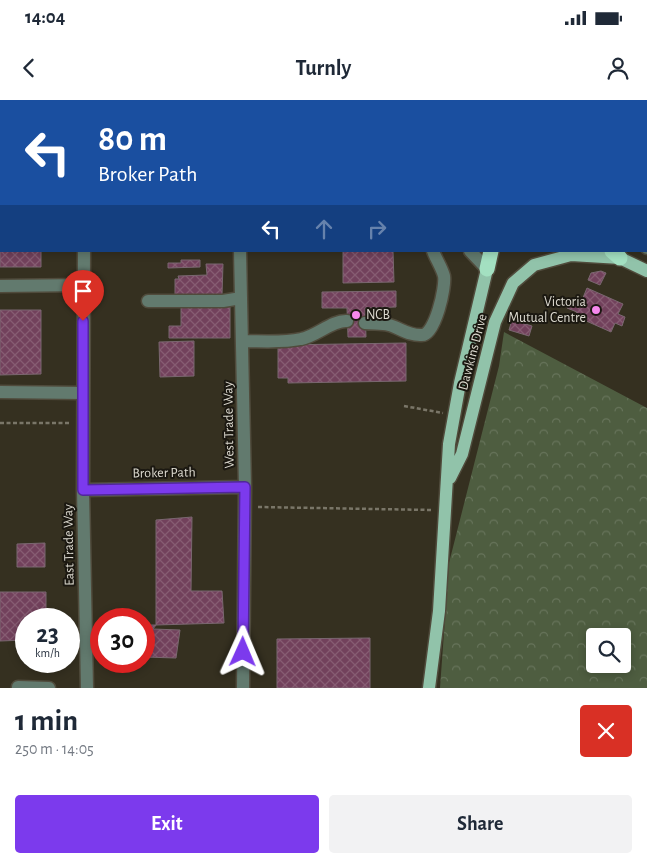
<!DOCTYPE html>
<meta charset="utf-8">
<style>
:root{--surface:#fff;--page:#f2f2f3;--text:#1f2937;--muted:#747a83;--accent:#7c3aed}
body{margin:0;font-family:"Alegreya Sans",sans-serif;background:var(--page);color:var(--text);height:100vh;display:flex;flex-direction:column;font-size:19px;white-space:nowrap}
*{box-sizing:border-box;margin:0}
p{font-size:16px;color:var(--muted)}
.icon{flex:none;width:28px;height:28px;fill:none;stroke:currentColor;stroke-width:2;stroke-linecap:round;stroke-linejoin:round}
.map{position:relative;height:588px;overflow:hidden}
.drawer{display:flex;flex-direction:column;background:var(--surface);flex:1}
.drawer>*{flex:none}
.hud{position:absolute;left:0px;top:0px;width:648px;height:152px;box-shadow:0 2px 8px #0003;background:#1a4fa0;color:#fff;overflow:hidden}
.controls{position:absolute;left:586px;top:528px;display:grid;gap:10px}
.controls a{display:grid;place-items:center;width:45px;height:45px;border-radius:5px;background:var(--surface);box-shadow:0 2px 8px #0003;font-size:25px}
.speed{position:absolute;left:15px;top:508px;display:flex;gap:10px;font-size:25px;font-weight:700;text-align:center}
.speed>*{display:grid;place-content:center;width:65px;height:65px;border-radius:50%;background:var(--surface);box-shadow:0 2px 8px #0003;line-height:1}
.speed small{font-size:12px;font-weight:400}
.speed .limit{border:8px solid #d22;background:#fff;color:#111}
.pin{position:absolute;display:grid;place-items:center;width:42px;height:42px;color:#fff;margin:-51px -21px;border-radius:50% 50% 50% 0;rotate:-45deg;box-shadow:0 0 5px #0007}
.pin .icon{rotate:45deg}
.me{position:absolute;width:55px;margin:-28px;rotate:1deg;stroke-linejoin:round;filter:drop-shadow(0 0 4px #0008)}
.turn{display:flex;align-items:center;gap:18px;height:105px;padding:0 15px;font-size:22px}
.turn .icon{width:65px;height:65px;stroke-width:2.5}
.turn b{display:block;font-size:35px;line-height:42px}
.lanes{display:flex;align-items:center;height:48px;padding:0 15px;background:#0003;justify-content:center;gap:25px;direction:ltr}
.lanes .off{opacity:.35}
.round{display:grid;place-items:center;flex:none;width:52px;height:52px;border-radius:5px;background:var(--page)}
.head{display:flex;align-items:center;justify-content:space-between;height:85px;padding:0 15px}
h1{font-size:30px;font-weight:700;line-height:38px}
.primary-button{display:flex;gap:10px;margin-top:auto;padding:10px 15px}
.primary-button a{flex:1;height:58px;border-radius:5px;background:var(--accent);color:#fff;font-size:20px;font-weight:700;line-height:58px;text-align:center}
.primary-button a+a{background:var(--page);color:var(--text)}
.status{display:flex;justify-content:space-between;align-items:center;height:35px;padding:0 25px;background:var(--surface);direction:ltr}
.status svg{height:14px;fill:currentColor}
header{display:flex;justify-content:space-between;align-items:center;height:65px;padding:0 15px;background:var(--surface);font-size:22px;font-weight:700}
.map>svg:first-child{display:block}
.forest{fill:url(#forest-crowns);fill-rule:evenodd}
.building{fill:url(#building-cross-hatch);stroke:#7a6770}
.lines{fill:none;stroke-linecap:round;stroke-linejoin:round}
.minor-casing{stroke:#504b3c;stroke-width:15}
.major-casing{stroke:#504b3c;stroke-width:15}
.highway-casing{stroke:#504b3c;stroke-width:18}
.path{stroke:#7a7668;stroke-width:2.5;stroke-dasharray:4 2.5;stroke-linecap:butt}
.minor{stroke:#627a6e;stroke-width:12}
.major{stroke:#91c3aa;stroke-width:12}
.highway{stroke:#a3e0c1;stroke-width:15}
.route-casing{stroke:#51269a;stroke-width:12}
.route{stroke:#7c3aed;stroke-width:9}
.poi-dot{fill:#f688ed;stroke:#1b1811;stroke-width:2}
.labels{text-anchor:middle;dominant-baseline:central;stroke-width:4;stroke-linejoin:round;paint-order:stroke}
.poi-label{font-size:14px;fill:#dddad0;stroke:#1b1811;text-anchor:end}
.street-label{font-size:14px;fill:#dddad0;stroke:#1b1811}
</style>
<div class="status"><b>14:04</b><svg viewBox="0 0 49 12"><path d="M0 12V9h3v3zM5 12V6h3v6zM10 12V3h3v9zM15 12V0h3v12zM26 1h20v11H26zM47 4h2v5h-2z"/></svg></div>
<header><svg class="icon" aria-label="back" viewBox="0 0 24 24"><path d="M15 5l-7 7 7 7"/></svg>Turnly<svg class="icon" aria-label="person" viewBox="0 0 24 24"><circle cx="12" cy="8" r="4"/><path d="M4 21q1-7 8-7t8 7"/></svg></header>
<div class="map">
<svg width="647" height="588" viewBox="0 0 647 588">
<defs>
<pattern id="forest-crowns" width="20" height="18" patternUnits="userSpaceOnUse" patternTransform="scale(1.25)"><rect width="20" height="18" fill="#4e5d40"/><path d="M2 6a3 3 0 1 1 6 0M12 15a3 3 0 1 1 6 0" fill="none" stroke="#67745b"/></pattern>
<pattern id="building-cross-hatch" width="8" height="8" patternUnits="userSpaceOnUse" patternTransform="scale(1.25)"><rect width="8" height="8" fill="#72415c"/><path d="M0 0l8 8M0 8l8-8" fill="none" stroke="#865c72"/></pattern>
</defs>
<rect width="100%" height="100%" fill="#353020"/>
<path class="forest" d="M504,232L647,308V588H440L449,463L499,266ZM595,536H622V564H595Z"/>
<path class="building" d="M0,72L1,151H41V167H0Z
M343,151H393L394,182L343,183Z
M181,160H200V167L168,168V163H181Z
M206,164H223L222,195L175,197V179H179L178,176L207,175Z
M601,171L606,173L600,185L588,180L591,173Z
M587,188L623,204L618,214L625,217L622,226L615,223L611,232L575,216L577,212L567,208L570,201L580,205Z
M396,191V207L365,208L366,237H348L347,208H322V192Z
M181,207H230V238H169V226H181Z
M0,210H41V274L0,275Z
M512,220L532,226L529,236L509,230Z
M194,241V276L160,277L159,242Z
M406,243V281L288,283V278H278V245Z
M192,417L191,491H222L224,523L156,525V420Z
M45,443V467H17V444Z
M0,492H46V519H26V540L0,541Z
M144,525H156L153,529L180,530L176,558L144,557Z
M370,538V588H277V539Z"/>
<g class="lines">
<g class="minor-casing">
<path id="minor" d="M260,0L262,1
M433,0V1
M86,1V0
M398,1V0
M634,1V0
M646,56H647
M646,96H647
M646,147L647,148
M84,151L83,390L87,588
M240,151L245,387L243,588
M470,151L487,169
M0,186L84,185
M148,201H223L241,198
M365,223C373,224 382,223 389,225C400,228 409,236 422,235C435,235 446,187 444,176C442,168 436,159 433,151
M242,241C261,241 282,243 301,239C317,236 332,220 347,221
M0,292L82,293
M83,390L245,387
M18,587L49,588"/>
</g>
<g class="major-casing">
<path id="major" d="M450,378L462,354L495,222L513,183L534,165L571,155L620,158L647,171
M429,588L439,511L449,344L460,283L487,169"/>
</g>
<g class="highway-casing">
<path id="highway" d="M508,1V0
M549,1L550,0
M612,151L620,158
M487,169L491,151"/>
</g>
<path class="path" d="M404,306L443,313
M0,323H71
M258,407L432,410"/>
<use href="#minor" class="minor"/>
<use href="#major" class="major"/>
<use href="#highway" class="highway"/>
</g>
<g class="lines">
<g class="route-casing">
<path id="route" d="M83,221V390L245,387L243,552"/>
</g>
<use href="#route" class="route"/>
</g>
<g class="poi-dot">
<circle cx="596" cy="210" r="5"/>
<circle cx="356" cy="215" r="5"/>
</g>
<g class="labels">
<g class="poi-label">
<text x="586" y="202">Victoria<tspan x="586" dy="16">Mutual Centre</tspan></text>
<text x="366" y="215" text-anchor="start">NCB</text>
</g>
<g class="street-label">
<text transform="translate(473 252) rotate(-75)">Dawkins Drive</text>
<text transform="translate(229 325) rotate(-91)">West Trade Way</text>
<text transform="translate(164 373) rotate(-1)">Broker Path</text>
<text transform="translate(69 445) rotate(-91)">East Trade Way</text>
</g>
</g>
</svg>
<div class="controls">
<a><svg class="icon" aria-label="search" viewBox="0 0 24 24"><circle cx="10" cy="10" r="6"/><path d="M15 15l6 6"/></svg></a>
</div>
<div class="speed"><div>23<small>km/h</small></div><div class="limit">30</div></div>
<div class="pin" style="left:83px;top:221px;background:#d93025"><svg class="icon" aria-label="arrive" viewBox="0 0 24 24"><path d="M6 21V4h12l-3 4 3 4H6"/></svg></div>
<svg class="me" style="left:243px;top:552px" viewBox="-20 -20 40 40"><path d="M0-17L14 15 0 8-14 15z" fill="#7c3aed" stroke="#fff" stroke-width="4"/></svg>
<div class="hud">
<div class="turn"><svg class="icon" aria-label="left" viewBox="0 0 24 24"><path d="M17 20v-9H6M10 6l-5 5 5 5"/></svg><div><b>80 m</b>Broker Path</div></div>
<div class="lanes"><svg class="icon" aria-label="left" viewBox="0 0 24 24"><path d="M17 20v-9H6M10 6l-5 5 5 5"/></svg><svg class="icon off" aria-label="ahead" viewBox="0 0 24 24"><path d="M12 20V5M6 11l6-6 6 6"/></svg><svg class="icon off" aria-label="right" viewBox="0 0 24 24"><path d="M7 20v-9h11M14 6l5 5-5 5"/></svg></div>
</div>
</div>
<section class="drawer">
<div class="head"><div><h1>1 min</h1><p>250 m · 14:05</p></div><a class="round" style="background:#d93025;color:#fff"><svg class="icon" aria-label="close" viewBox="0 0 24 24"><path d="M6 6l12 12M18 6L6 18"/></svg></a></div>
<div class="primary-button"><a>Exit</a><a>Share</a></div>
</section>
